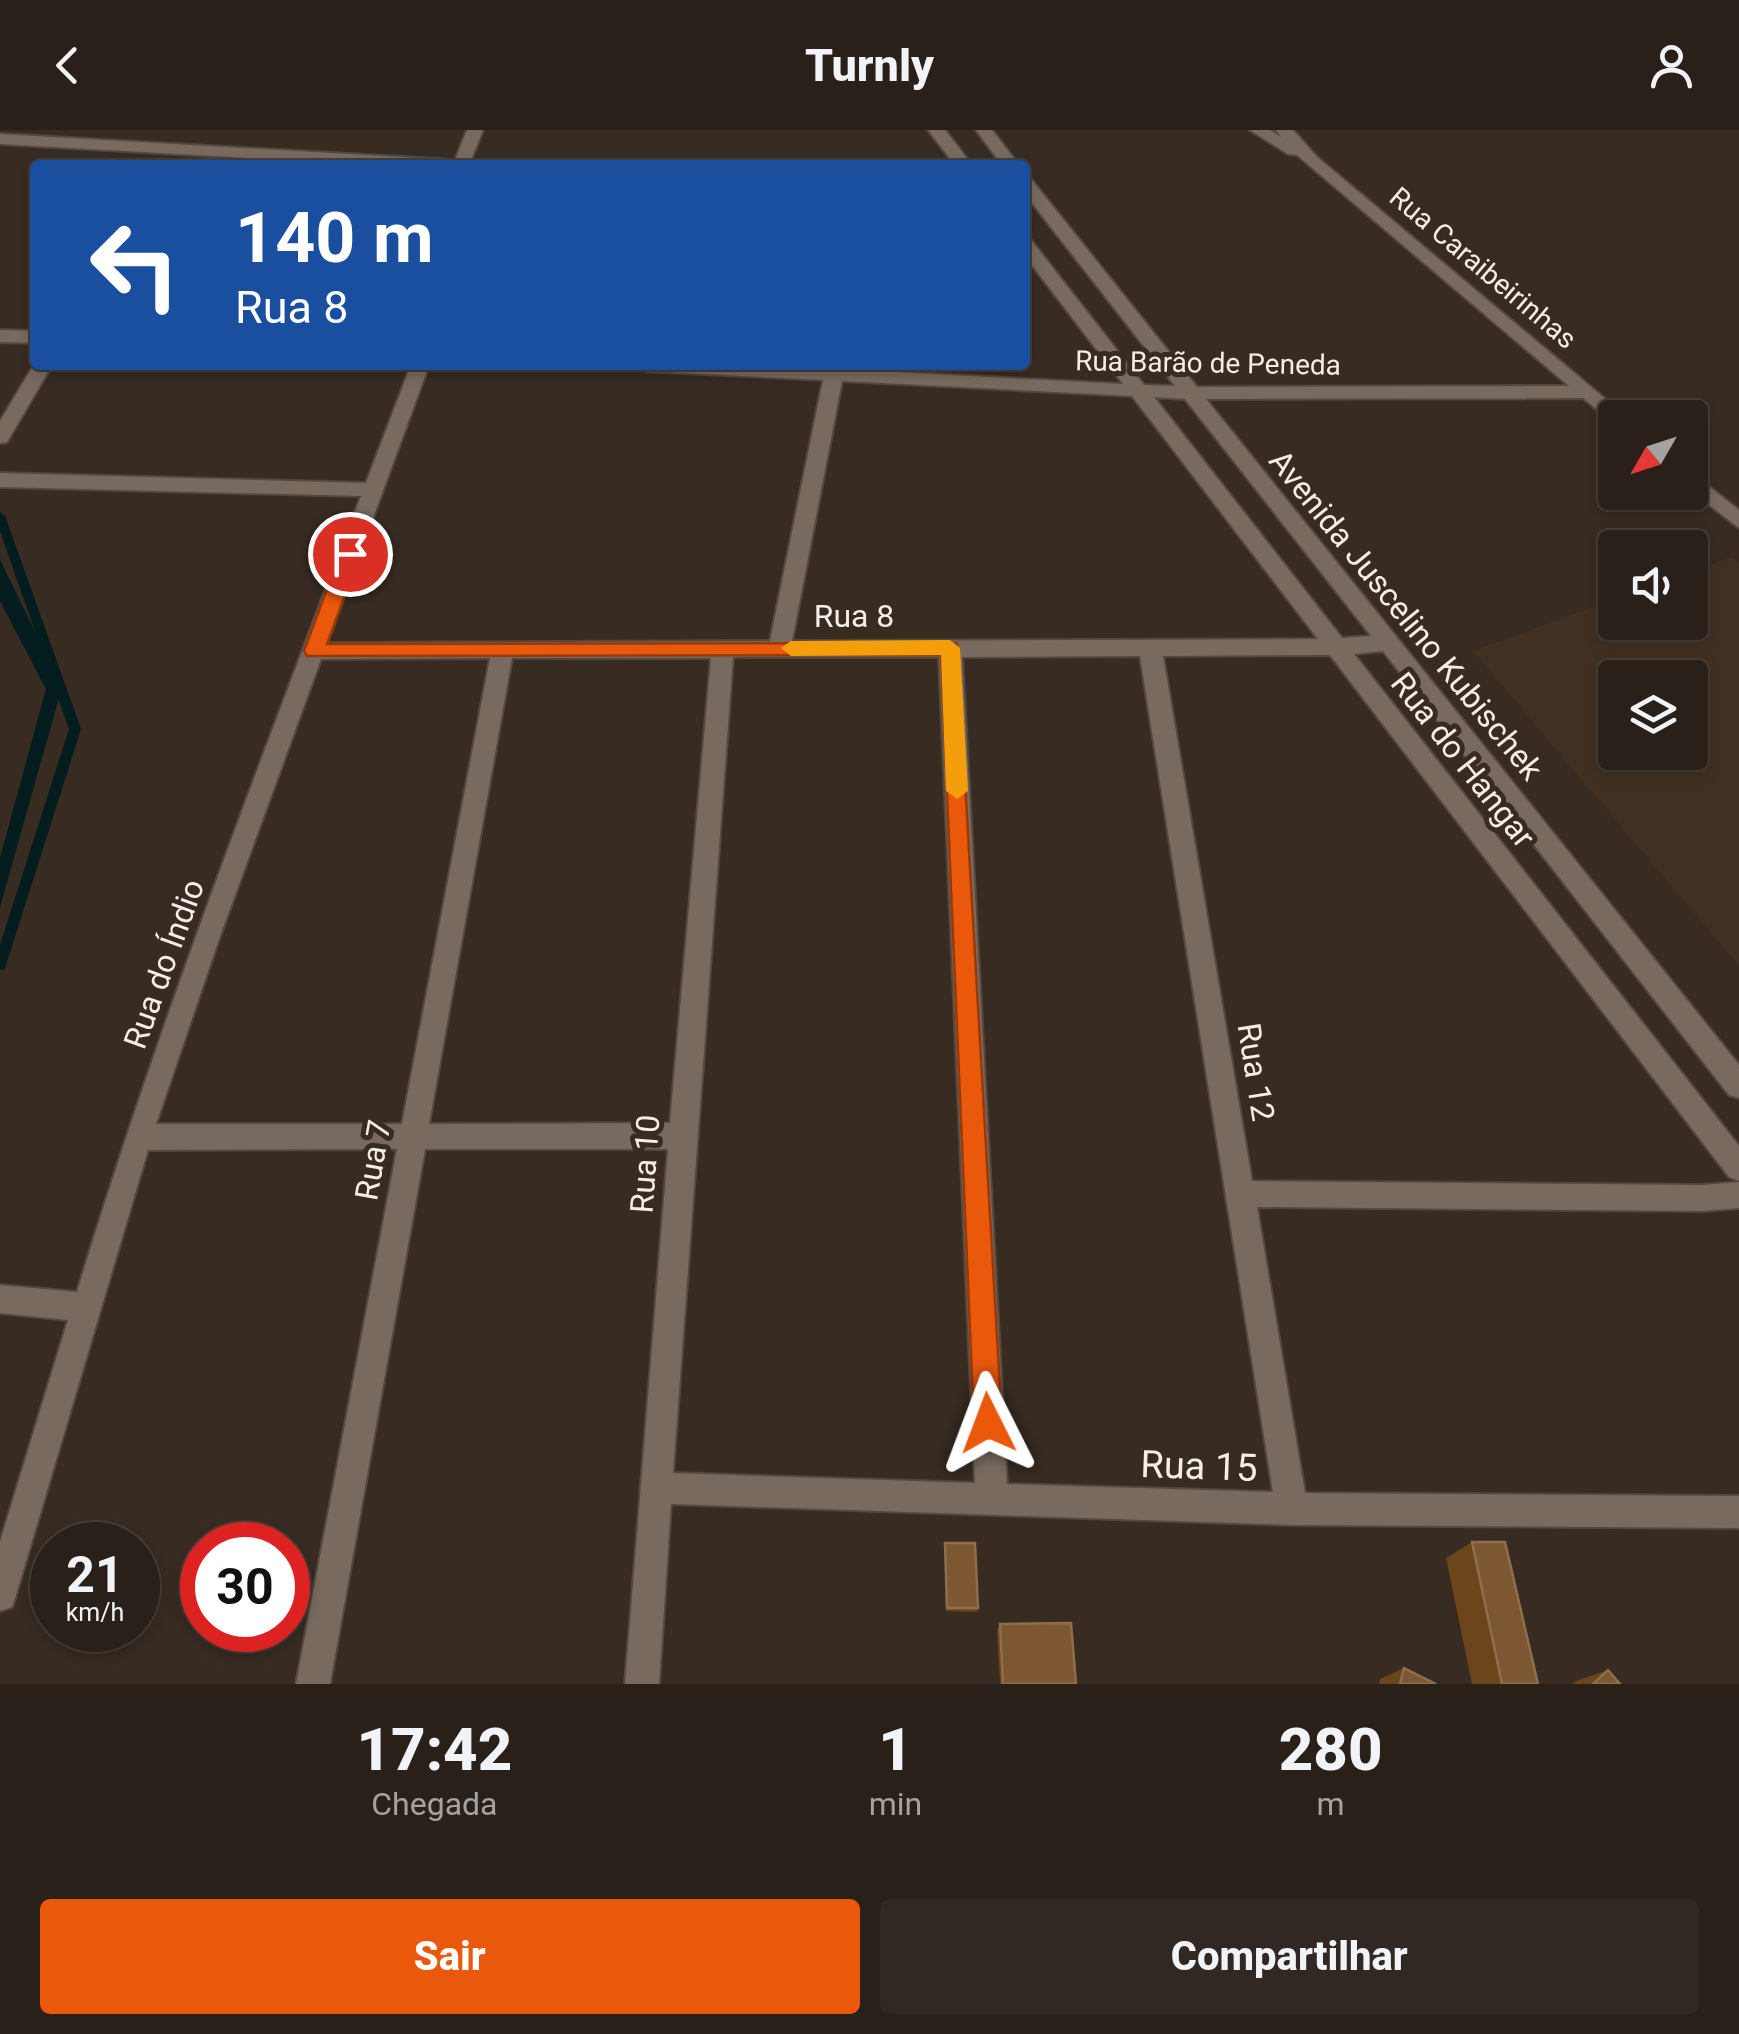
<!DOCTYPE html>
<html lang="pt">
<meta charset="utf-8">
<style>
:root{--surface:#29201a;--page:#312823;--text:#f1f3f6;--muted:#a5a3a2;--line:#453e39;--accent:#ea580c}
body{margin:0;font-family:Roboto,sans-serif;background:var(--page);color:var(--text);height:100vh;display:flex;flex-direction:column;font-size:38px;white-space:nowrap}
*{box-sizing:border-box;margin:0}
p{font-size:32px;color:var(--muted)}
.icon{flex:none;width:55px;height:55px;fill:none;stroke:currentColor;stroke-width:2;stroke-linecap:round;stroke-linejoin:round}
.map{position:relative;height:1554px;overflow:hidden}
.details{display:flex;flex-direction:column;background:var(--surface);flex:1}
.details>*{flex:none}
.banner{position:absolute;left:30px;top:30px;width:1000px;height:210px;border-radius:10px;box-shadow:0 5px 15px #0003,0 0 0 2px var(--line);background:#1a4fa0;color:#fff;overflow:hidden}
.needle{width:65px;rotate:231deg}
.tools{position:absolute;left:1598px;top:270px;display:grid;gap:20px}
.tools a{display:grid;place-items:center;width:110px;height:110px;border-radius:10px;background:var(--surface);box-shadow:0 5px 15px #0003,0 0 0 2px var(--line);font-size:50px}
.speed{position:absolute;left:30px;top:1392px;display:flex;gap:20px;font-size:50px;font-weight:700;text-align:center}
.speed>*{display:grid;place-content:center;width:130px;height:130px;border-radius:50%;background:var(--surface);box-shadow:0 5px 15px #0003,0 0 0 2px var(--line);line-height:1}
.speed small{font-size:25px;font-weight:400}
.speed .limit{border:15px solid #d22;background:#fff;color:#111}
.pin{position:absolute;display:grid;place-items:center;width:85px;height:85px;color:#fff;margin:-42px;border:5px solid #fff;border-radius:50%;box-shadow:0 2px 10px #0007}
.me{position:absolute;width:110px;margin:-55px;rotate:357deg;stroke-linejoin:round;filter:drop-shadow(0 0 8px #0008)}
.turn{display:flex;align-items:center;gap:35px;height:210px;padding:0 40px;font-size:45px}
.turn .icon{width:130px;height:130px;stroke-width:2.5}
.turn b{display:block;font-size:70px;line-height:85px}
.eta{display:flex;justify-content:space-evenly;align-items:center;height:170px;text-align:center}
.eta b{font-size:60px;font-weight:800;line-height:70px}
.primary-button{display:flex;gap:20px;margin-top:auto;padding:20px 40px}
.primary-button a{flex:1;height:115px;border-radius:10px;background:var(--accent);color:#fff;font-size:40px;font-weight:800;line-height:115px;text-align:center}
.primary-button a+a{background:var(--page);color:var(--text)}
header{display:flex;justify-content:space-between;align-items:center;height:130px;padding:0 40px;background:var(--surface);font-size:45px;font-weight:800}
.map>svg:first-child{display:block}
.built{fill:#413022;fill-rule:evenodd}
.water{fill:#031d1e}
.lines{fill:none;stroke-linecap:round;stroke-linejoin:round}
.stream{fill:#031d1e;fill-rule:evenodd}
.minor-casing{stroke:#524840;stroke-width:4}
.minor{fill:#786a5f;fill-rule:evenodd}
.wall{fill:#6d451b}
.building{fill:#7c5731;stroke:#8f6e4e;stroke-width:2.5}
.route{fill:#ea580c;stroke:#983908;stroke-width:2.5}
.slow{fill:#f59e0b}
.labels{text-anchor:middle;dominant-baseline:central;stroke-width:10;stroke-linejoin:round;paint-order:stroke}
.far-street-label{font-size:28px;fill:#f5ede7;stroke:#372b22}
.street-label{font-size:32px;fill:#f5ede7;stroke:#372b22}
.near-street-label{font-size:38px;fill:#f5ede7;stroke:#372b22}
</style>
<header><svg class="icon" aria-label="back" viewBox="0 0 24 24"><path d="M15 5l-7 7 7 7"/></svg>Turnly<svg class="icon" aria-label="person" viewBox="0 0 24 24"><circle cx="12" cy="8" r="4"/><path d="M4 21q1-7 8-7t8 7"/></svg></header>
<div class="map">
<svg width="1739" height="1554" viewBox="0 0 1739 1554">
<rect width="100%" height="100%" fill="#372b22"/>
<path class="built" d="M1732,427L1739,433V836L1473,521L1615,469V492H1690V442ZM1615,548H1690V622H1615Z"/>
<path class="water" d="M0,430L62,557L0,777V728L46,559L0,471Z"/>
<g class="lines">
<path class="stream" d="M0,382L5,386L81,599L6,835L5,839L0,840V815L69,599L0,401Z"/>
<g class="minor-casing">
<path id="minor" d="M467,0H483L469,35H370L0,14V4L455,30Z
M928,0H945L972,35H955Z
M976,0H992L1019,35H1002Z
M1250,0H1270L1281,7L1276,0H1293L1317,27L1628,288H1615L1612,292L1583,268L1206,269L1739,935V968L1729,965L1383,521L1354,524L1739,1016V1051L1729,1047L1330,525L1163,526L1252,1051L1703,1055L1739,1052V1078L1703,1081L1257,1077L1305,1363L1739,1366V1398L1292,1395L671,1374L659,1554H625L668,1019H425L330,1554H296L397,1019L148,1020L16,1465L12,1477L0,1481V1412L68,1190L0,1183V1155L77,1162C159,892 261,630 361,366L0,357V343L366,353L411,235H429L327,513L770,511L823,250L646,241L637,235H761L1123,254L1025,126V109L1031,110L1144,255L1175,256L1025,64V48L1031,49L1197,257L1569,256L1297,25L1288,24ZM842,251L1132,266L1318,509L792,511ZM1154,267L1185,269L1371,506L1342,508ZM1140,526L1273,1362L1007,1354L962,527ZM733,527H939L975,1353L673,1343ZM490,528L402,994H156L219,809L321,529ZM512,528H711L670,993L429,994Z
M0,200L35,201V213L0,212Z
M35,233L52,235L7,312L0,313V291Z
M1690,342L1739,380V398L1690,360Z"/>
</g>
<use href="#minor" class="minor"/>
</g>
<path class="wall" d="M1472,1412L1538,1554H1472L1446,1428Z
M945,1413L978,1478L977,1482L946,1481Z
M1000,1494L1076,1554H1000L997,1500Z
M1404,1538L1436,1554H1379L1380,1549Z
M1608,1540L1620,1554H1572L1576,1551Z"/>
<path class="building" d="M1472,1412H1505L1538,1554H1502Z
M945,1413H975L978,1478H947Z
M1071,1493L1076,1554H1003L1000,1494Z
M1404,1538L1436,1554H1400Z
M1608,1540L1620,1554H1593Z"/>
<path class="route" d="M350,418L360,424L327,514L957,513L1002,1293L998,1303L988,1307L978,1303L974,1293L941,525L307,526L304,521L340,424Z"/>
<path class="slow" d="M950,510L960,518L968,661L957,669L946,661L941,525L791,526L781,518L791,511Z"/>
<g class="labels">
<g class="far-street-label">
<text transform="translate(1483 138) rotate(40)">Rua Caraibeirinhas</text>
<text transform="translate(1208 233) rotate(1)">Rua Barão de Peneda</text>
</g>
<g class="street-label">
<text transform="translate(1406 485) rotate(51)">Avenida Juscelino Kubischek</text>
<text x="854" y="486">Rua 8</text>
<text transform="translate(1463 630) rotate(52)">Rua do Hangar</text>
<text transform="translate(164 834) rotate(-70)">Rua do Índio</text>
<text transform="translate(1256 942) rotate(81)">Rua 12</text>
<text transform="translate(373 1030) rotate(-80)">Rua 7</text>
<text transform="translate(645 1034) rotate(-86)">Rua 10</text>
</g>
<g class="near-street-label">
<text transform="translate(1199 1336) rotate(2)">Rua 15</text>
</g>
</g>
</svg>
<div class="tools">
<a><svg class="needle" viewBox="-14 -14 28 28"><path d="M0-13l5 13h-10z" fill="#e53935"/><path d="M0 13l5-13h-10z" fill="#a5a3a2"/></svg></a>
<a><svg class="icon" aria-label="sound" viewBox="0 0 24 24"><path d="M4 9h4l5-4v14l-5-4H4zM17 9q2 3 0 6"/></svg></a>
<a><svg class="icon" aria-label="layers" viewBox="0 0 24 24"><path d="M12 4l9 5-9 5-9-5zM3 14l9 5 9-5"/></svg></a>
</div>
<div class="speed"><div>21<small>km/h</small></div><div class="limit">30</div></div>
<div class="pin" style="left:350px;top:424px;background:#d93025"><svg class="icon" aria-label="arrive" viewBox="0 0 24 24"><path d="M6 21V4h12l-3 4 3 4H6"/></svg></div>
<svg class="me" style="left:988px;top:1293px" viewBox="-20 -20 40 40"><path d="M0-17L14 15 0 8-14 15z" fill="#ea580c" stroke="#fff" stroke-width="4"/></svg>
<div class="banner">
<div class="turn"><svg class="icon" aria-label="left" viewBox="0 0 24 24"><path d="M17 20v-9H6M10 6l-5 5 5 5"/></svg><div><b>140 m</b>Rua 8</div></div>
</div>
</div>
<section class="details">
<div class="eta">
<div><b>17:42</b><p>Chegada</p></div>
<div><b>1</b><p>min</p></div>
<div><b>280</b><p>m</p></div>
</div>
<div class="primary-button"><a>Sair</a><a>Compartilhar</a></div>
</section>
